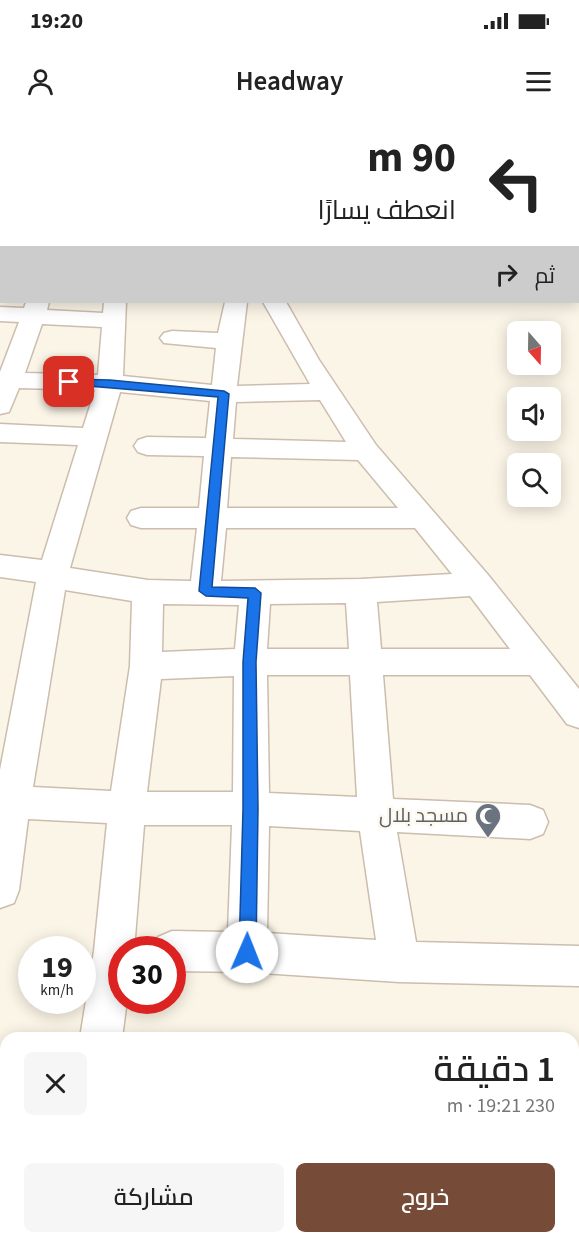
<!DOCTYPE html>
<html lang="ar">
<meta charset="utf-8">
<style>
:root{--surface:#fff;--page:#f6f6f6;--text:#222;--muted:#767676;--accent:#764c39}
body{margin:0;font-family:"Source Sans 3",Cairo,sans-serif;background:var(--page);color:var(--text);direction:rtl;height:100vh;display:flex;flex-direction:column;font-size:22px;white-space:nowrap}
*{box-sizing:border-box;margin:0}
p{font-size:20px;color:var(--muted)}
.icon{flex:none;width:33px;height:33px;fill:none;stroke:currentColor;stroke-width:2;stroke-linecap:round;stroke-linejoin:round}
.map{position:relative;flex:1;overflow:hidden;direction:ltr}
.side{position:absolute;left:0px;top:912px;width:579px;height:212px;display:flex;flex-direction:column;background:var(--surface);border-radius:18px 18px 0 0;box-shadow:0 3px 15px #0003;direction:rtl}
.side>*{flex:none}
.banner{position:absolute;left:0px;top:0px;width:579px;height:183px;box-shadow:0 3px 15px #0003;direction:rtl;background:#fff;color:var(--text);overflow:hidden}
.needle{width:39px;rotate:160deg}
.buttons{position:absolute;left:507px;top:201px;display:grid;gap:12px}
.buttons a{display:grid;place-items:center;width:54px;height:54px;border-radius:9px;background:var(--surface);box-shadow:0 3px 15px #0003;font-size:30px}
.speed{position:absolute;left:18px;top:816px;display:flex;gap:12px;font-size:30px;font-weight:700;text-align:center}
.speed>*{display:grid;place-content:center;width:78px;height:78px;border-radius:50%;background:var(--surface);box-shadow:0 3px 15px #0003;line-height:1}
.speed small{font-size:15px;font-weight:400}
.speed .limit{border:9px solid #d22;background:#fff;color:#111}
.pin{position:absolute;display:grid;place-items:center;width:51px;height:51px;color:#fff;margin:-26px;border-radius:12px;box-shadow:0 3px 9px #0006}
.me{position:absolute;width:66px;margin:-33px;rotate:1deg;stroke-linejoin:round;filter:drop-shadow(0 0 4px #0008)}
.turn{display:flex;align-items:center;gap:21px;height:126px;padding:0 24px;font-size:27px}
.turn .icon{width:78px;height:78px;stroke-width:2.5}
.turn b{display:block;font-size:42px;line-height:51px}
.then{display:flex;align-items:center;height:57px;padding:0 24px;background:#0003;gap:12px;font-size:22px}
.round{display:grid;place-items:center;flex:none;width:63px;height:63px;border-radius:9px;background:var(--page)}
.overview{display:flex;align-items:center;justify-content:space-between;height:102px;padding:0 24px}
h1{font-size:36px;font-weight:600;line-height:45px}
.button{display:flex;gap:12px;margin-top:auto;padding:12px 24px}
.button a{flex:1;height:69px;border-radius:9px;background:var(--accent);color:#fff;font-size:24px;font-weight:600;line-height:69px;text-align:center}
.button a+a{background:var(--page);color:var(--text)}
.status{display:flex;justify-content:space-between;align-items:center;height:42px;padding:0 30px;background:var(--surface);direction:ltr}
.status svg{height:16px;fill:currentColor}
header{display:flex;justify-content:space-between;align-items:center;height:78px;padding:0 24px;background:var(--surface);font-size:27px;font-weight:600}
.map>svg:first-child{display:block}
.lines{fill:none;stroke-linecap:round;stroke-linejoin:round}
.minor-casing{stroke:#ccbdae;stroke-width:3}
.minor{fill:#fff;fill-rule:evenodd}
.route{fill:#1a73e8;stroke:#114b97;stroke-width:1.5}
.labels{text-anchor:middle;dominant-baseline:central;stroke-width:5;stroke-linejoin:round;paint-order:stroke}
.worship-label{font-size:20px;fill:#5b616d;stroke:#fef9ed;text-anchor:end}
</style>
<div class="status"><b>19:20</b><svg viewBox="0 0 49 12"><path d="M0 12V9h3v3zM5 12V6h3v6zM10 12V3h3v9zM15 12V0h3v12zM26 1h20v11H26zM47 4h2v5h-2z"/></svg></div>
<header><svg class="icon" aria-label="menu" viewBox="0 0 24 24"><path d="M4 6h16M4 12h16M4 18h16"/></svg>Headway<svg class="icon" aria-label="person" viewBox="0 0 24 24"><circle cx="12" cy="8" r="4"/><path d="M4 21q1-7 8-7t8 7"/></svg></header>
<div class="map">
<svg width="579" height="1123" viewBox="0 0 579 1123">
<rect width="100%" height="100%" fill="#fbf5e7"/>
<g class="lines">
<g class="minor-casing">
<path id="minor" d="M25,0H43L24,2Z
M53,0H106L107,2H54Z
M578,54H579V103H578Z
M0,69H2L0,85Z
M0,117H2V130H0Z
M26,182H49L47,190L103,193L104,182H126L123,256L212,265L216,228L164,223L160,218L164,213L172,211L218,213L225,182H247L237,266L310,264L263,182H286L319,240L376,325L489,456L579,569V608L567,604L530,555H383L393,679L530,685L543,690L548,702L543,714L530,719L397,712L416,822L579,826V866L399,862L247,852L172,851V830H153L158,817L172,811L228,812L232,705H144L134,830H122V880H127L122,918H80L94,831L107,703L28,699L19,770L14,783L0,788V650L36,462L0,457V435L42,440L78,325L0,322V304L83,308L95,270L19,268L9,292L0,294V252L19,202L0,201V187L24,188ZM42,204L102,207L98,255L25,253ZM120,272L210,281L206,318L147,317L138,320L134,326L138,332L147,335L204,336L199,388H141L131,391L127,398L131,405L141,408H197L191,461L148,460L70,448ZM320,280L346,322L233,319L236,282ZM231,337L358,340L398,388H227ZM226,408H415L452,454L361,459L221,461ZM65,470L132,481L130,546L111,671L33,667ZM470,476L510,529H381L377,482ZM346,483L349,529H267L270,484ZM163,484L239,485L235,529L162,532ZM267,555H350L357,677L269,673ZM234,556L233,672H147L161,559ZM269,706L360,711L376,820L267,813Z
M573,966L579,967V1011L573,1010Z
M0,992H6V1036H0Z
M48,1118H96L95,1123H47Z"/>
</g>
<use href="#minor" class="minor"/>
</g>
<path class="route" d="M69,259L110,260L224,271L229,274L212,467L255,468L261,473L256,542L258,689L256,832L253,838L247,841L241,838L239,832L243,689V542L248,478L206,476L199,471L218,277L65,264V260Z"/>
<defs>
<g id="mosque-pin" transform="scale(1.35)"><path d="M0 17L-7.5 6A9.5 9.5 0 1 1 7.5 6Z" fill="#6b7280" stroke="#fef9ed"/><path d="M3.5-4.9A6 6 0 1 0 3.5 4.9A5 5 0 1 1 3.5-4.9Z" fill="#fff"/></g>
</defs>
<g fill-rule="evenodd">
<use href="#mosque-pin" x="488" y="696"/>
</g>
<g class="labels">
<g class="worship-label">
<text x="468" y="696">مسجد بلال</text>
</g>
</g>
</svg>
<div class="buttons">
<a><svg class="needle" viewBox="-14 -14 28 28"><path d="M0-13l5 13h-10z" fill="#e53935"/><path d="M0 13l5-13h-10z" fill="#767676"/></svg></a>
<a><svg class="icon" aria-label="sound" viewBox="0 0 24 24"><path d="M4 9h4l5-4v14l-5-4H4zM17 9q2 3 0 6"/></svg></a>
<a><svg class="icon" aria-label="search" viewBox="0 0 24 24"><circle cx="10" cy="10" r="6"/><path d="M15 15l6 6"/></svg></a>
</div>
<div class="speed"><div>19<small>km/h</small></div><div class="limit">30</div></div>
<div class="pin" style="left:69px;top:262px;background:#d93025"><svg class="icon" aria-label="arrive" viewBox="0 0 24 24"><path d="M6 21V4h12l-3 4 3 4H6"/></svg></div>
<svg class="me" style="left:247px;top:832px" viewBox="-20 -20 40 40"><circle r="19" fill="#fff"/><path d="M0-13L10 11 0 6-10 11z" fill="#1a73e8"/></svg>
<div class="banner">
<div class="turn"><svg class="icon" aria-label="left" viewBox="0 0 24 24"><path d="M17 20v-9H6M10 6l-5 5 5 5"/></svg><div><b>90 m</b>انعطف يسارًا</div></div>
<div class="then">ثم<svg class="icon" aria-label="right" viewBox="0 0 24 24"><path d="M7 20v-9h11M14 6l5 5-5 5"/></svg></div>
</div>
<section class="side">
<div class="overview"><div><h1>1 دقيقة</h1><p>230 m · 19:21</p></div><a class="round"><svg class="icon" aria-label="close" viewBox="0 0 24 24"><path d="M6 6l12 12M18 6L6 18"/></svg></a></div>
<div class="button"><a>خروج</a><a>مشاركة</a></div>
</section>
</div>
